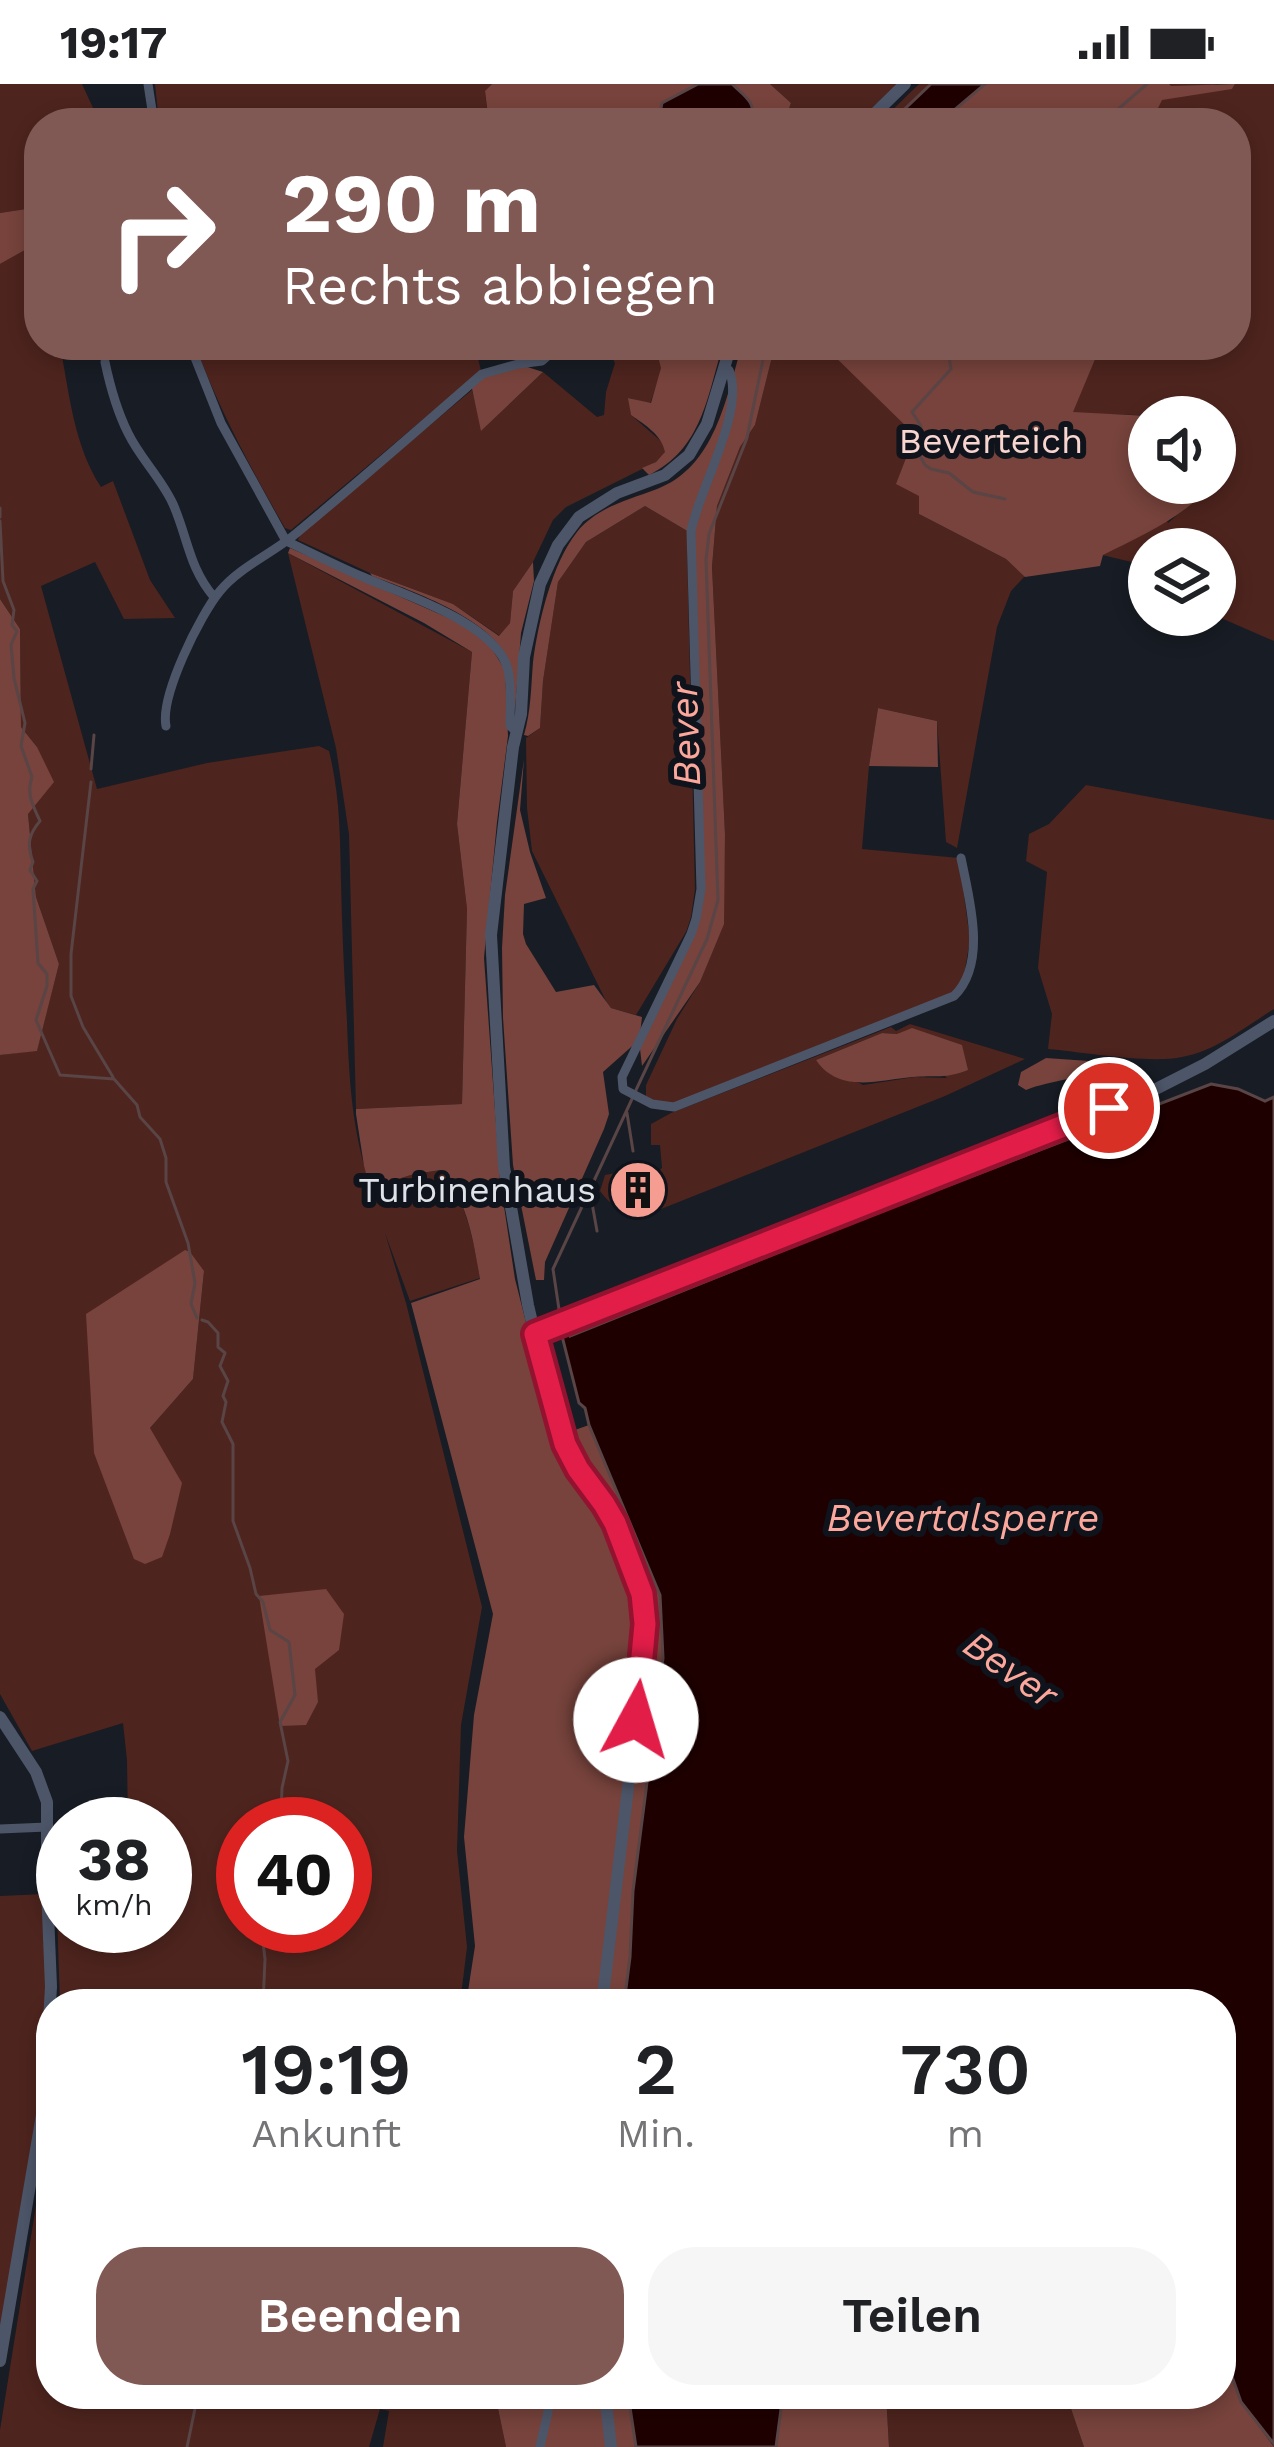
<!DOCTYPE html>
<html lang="de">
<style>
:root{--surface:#fff;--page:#f6f6f6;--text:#202124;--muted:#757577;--accent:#805955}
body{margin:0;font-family:"Work Sans",sans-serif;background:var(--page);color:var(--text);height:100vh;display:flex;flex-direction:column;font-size:45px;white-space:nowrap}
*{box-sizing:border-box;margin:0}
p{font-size:39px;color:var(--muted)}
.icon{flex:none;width:66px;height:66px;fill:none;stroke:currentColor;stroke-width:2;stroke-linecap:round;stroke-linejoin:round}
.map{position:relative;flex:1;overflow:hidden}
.panel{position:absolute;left:36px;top:1905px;width:1200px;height:420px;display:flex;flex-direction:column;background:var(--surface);border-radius:48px;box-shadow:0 6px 18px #0003}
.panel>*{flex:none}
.guide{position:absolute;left:24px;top:24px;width:1227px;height:252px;border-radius:48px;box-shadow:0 6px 18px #0003;background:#805955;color:#fff;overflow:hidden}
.controls{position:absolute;left:1128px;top:312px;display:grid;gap:24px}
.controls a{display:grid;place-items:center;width:108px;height:108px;border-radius:50%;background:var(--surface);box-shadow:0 6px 18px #0003;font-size:60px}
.speed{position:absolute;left:36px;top:1713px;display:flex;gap:24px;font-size:60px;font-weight:700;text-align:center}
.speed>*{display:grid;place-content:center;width:156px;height:156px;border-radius:50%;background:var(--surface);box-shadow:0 6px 18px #0003;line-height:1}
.speed small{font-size:30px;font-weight:400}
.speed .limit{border:18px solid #d22;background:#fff;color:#111}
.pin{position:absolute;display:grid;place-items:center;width:102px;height:102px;color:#fff;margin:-51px;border:6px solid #fff;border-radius:50%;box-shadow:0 3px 12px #0007}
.me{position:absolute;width:132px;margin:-66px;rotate:6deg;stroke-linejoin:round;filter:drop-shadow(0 0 9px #0008)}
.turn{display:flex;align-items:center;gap:42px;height:252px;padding:0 60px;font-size:54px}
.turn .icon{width:156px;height:156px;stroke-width:2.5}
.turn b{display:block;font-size:84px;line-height:102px}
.eta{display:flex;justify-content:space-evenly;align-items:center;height:204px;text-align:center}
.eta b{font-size:72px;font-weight:600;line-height:84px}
.primary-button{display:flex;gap:24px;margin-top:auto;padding:24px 60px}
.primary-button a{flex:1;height:138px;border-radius:48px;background:var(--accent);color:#fff;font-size:48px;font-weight:600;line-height:138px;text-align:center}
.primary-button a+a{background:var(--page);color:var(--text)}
.status{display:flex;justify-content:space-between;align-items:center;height:84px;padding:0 60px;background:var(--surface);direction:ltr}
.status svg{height:33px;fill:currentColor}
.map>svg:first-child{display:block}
.green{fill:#4e241e;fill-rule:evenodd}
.forest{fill:#77433c}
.water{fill:#1f0000;stroke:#594446;stroke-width:3}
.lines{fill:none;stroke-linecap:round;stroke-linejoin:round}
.stream{stroke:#594446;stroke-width:3}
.minor{stroke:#4d5669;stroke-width:9}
.tertiary{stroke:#4d5669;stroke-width:12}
.route-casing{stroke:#92132f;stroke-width:30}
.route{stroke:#e11d48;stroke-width:21}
.labels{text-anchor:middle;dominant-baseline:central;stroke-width:12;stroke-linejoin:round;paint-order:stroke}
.park-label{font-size:36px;fill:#f9d5d0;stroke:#0f131b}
.poi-label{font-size:36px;fill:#dfe2e8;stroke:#0f131b;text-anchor:end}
.water-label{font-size:39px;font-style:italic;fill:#fca79b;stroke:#0f131b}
</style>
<div class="status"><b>19:17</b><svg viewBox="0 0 49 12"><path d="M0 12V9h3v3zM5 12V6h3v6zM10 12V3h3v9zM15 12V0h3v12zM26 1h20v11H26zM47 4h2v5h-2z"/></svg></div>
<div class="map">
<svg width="1274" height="2363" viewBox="0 0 1274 2363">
<rect width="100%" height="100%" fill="#181c24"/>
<path class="green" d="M0,0H82L100,39H39V123L0,129Z
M155,0H492L485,8L489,39H159Z
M770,0H897L856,39H784L791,19Z
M919,0H1213L1232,5L1235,0H1274V557L1214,531L1215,465H1149V495L1136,479L1102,471L1025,492L1011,507L997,543L957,764L946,758L937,637L878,624L869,682L862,765L959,774L970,856L963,897L949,912L678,1020H659L646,1014V1001L677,935L700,898L723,840L725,750L712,483L717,422L740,363L755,341L775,261H823L851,286L1073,326L1101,261H1236V39H879ZM1099,330L1215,333V345L1237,352L1215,353V399H1194L1209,403L1168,439L1149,399ZM906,381L1025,492L1006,475L919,430V411Z
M36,159L39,162V261H60C69,308 74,362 101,403L113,397L150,496L175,534L124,535L95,478L41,502L97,705L207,679L319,662L329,667C340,711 340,752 341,797C342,844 344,891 347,937C349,995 352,1049 371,1103L414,1090L442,1086C467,1119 473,1154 480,1194L410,1217L385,1149L406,1219L482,1523L461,1641L457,1767L467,1863L460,1920H60L57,1829H63V1842H165V1740H128L127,1676L123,1639L32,1667L0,1610V971L37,966L59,880L36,813L28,730L37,663L21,643L20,545L0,515V180ZM204,1187L193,1295L150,1344ZM243,1740H345V1842H243Z
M195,261H475L481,287L291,446L285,444C251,385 219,325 195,261Z
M612,261H655L662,284L650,320L629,314L631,331L663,359L666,368L656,378L566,423L553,436L533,478L513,507L510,539L500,552L453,520L370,489L298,456L301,449L472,306L482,346L543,288L597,333L604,331L606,308L615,279L608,266Z
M645,422L689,448L687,465L695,805L691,833L686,848L636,931L611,924L607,919L532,767L527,724L526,654L540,644L543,597L558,498L586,458Z
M288,469L472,568L457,740L467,825L462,1020L356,1025L349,750L336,664Z
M1086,701L1274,736V925C1245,943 1216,967 1182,973C1150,980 1083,968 1048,965L1052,930L1038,884L1047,788L1026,777L1029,750L1049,740Z
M910,940L1025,975L945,1012L646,1131C625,1131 612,1123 600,1107L605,1091L621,1088L626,1100L632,1102L633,1112L644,1111L643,1100L662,1084L660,1061H651V1040L671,1029L891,943L896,947ZM882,949L897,950L947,994L915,993L863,1001L816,976Z
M45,1810L47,1904L41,2020L0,2256V1812Z
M51,2028V2310H495L506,2363H383L389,2327L380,2325L369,2363H0V2346Z
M886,2310H1066L1084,2363H889Z"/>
<path class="forest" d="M492,0H698L663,19L660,29L664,39H489L485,7Z
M732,0H770L791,19L784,39H753L754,25Z
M985,0H1169L1171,2L1235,0L1232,5L1162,16L1154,32L1156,39H939Z
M39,123V158L0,180V129Z
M655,261H723C707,313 702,365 649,391L642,384L656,378L665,368C662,351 645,341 631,331L628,314L651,319L661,284Z
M742,261H775L755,341L740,363L717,422L712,483L725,750L724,840L700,898L642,982L639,956L603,988L609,1030L604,1045L545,1178L544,1196H536L513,1081L503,934L502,864L505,811L524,675L520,726L530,768L546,814L524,820L523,850L526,860L556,908L594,901L611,924L642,933L640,950L691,850L701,805L689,448L645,422L586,458L558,498L543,597L540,644L528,652L524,651C531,627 531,603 533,578C538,539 552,479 577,448C597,423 628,416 657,405C715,383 726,314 742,261Z
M823,261H1101L1073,328L1168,333H1149V399H1213C1183,434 1143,451 1103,471L1100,482L1025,493L1006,475L919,430V412L896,400L915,351Z
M518,280L543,288L481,347L471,300L482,290Z
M290,464L462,540L489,560L505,586L508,652L497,738L484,874L500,1096L515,1195L555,1353L589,1341L660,1511L663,1574L633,1807L630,1873L624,1920H466L475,1862L464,1753L474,1631L493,1530L411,1219L480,1195C473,1155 468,1118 441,1086L414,1090L370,1104L364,1082L356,1030V1025L462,1020L467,825L457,740L472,568L424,539L288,469Z
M533,478L534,497L521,549L515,626C511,614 515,595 510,581C497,536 412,507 372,492L370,489L453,520L499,552L510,539L513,507Z
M0,515L20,545L21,643L37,663L54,698L28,730L36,813L59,880L37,967L0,971Z
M878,624L937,637L938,683L869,682Z
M912,944L962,961L968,986C946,995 935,991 912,993C879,996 839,1010 816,976L882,949L897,950Z
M1046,974L1103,978C1089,995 1050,996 1026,1006L1018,1001L1021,988Z
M185,1166L190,1168L204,1187L193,1295L150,1344L182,1399L170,1450L162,1473L145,1480L134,1475L94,1369L86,1230Z
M326,1505L344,1530L339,1566L315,1585L318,1618L306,1641L280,1642L259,1512Z
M1221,2261L1241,2318L1274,2363H1084L1066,2310H1221Z
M495,2310H628L636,2363H506Z
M783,2310H886L889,2363H776Z"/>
<path class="water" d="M698,0H732C747,14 755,17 753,39H735L719,34L702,39H664L660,29L662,19Z
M931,0H985L939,39H890Z
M1211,1000L1238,1005L1265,1017L1274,1013V2360L1241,2318L1221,2261V1920H624L630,1873L633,1807L663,1574L660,1511L589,1341L585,1324L579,1319L561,1248L567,1246L570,1252L874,1130Z
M628,2310H783L776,2363H636Z"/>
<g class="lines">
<path class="stream" d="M1102,39L1147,0
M947,261L951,285L912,328L921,342L916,365L925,381L931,385L949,389L973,408L1005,415
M0,424V433
M0,437L3,497L14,526L12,541L17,547L11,561L14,594L25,639L21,662L32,693C26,709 33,722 40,737C28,751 27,761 33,778L30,786L37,797L33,805L38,879L47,890V902L36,936L60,991L114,995L137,1021L140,1033L160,1055L166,1074V1098L188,1159L195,1199L191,1220L197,1234
M91,685L94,651
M91,698L71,870V912L83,943L113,993
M636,1006L707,855L718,816L706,476L709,450L747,354L766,261
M627,1029L633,1067
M590,1108L597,1147
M560,1232L553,1185L632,1015
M202,1236L208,1238L218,1249V1263L225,1269L220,1282L228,1297L223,1312L226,1318L222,1338L233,1360V1437L250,1484L256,1510L263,1518L270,1546L289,1558L295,1611L280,1638L288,1677L282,1704L281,1729L271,1740
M261,1842L265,1875L263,1920
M187,2363L198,2310"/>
<path class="minor" d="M148,0L154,39
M190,261L221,339L286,457
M105,278C110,302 117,327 128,349C140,374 161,394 173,420C188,454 189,484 214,513
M724,283L729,286C746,326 699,405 691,447L701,805L696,835L691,850L622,993L623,1005L652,1020L674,1023L954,912C988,879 969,814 961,774
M286,457C312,469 337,482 363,493C402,510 497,539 508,586C512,603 510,625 510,642L516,647
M166,642C160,612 200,531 220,507C239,484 269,471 293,452C357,399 419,345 482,290L518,280L542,277L560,261
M0,1745L47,1743
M540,2363L552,2310"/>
<path class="tertiary" d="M865,39L905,0
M535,1249L1150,1008L1205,980L1274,937
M0,1633L36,1688L47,1718V1804L51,1903L44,2019L0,2277
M602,1920L640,1604L645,1525L639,1501L615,1439L604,1420L571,1375L565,1360L543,1286L528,1221L504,1083L491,851L513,663L521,630L524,573L540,500L558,461L579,433L617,409L665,391L689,371L707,340L731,261
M605,2310L611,2363"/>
</g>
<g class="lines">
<g class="route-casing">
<path id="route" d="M636,1636L645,1540L642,1510L615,1439L604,1420L578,1385L565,1360L535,1250L1109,1024"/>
</g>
<use href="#route" class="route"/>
</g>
<defs>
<g id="building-disc" transform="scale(3)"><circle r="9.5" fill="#f59d90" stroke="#0f131b"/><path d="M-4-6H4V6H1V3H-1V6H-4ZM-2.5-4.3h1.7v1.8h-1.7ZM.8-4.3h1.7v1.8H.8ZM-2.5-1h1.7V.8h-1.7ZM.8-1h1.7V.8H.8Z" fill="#111"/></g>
</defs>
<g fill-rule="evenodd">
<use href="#building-disc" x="638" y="1106"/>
</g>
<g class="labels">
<g class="park-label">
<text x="991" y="357">Beverteich</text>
</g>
<g class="poi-label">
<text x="596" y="1106">Turbinenhaus</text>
</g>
<g class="water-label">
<text transform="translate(685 650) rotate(-92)">Bever</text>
<text x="963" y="1433">Bevertalsperre</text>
<text transform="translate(1011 1585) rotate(35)">Bever</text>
</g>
</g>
</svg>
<div class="controls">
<a><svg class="icon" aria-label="sound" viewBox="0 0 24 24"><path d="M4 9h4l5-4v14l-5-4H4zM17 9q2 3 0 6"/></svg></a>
<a><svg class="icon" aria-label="layers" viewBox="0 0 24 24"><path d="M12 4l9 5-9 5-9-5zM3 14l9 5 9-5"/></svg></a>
</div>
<div class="speed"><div>38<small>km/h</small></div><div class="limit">40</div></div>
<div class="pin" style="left:1109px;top:1024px;background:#d93025"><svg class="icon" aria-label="arrive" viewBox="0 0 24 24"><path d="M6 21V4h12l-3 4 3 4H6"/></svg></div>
<svg class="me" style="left:636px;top:1636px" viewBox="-20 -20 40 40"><circle r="19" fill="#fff"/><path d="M0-13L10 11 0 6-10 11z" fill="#e11d48"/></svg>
<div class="guide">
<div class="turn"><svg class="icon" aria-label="right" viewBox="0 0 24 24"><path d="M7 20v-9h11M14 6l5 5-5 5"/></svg><div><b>290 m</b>Rechts abbiegen</div></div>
</div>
<section class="panel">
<div class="eta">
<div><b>19:19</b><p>Ankunft</p></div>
<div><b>2</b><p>Min.</p></div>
<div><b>730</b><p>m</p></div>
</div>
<div class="primary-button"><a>Beenden</a><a>Teilen</a></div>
</section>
</div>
